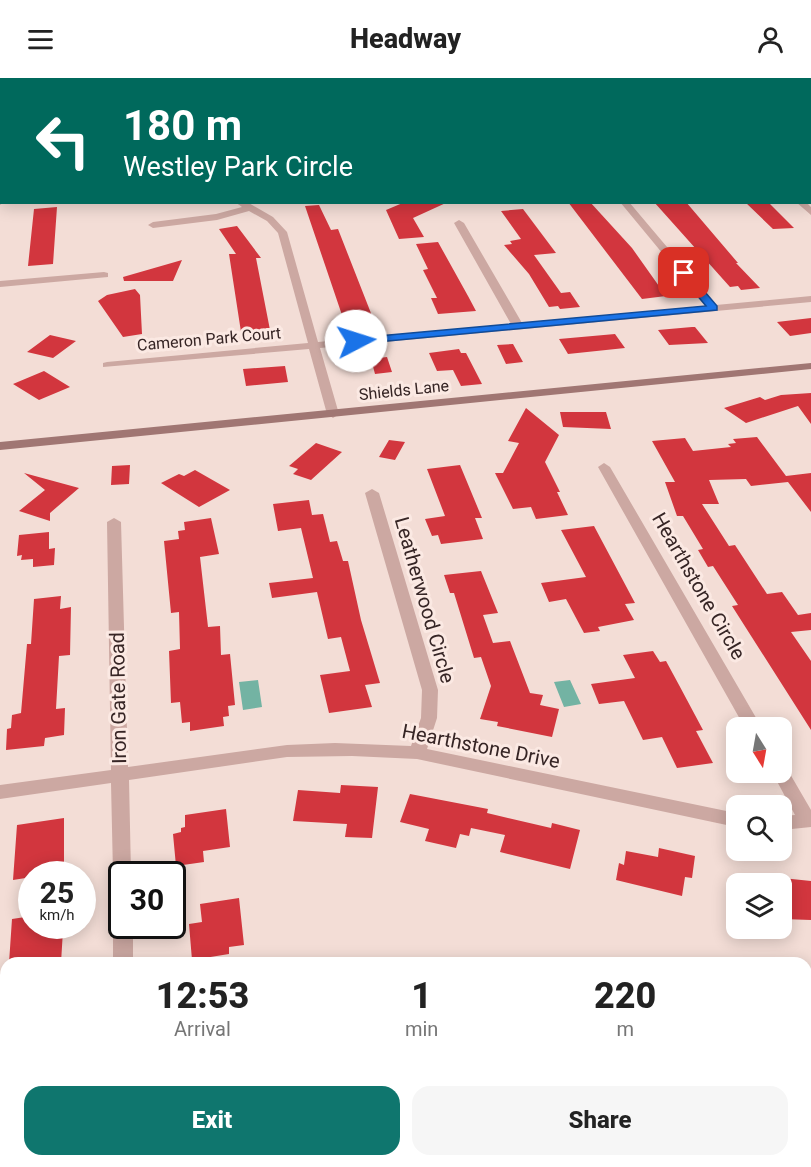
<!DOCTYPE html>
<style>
:root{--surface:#fff;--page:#f6f6f6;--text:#222;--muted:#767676;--accent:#0f766e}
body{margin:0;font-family:Roboto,sans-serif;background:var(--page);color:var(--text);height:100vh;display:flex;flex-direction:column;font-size:22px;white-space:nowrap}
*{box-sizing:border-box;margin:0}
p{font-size:20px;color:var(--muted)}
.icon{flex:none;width:33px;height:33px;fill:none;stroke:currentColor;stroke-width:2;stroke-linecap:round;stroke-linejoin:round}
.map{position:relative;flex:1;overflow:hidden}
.details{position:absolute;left:0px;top:879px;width:812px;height:210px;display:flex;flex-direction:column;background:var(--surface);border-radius:18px 18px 0 0;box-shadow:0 3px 15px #0003}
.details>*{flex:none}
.hud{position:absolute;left:0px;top:0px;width:812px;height:126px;box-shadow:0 3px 15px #0003;background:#00695c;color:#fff;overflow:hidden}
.needle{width:39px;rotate:169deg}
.controls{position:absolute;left:726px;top:639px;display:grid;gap:12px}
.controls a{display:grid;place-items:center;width:66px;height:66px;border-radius:12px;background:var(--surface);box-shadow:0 3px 15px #0003;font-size:30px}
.speed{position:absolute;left:18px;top:783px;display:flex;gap:12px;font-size:30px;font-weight:700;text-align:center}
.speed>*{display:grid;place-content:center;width:78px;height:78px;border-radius:50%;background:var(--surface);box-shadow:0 3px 15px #0003;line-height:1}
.speed small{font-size:15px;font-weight:400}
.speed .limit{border:3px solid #111;border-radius:9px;background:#fff;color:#111}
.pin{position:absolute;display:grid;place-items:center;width:51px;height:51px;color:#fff;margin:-26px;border-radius:12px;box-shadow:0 3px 9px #0006}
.me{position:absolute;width:66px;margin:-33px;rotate:85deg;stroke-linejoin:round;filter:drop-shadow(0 0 4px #0008)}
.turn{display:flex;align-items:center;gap:21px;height:126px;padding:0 24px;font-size:27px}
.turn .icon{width:78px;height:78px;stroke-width:2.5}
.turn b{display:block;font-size:42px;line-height:51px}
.eta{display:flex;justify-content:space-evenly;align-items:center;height:102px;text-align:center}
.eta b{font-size:36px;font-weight:800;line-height:42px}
.cta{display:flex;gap:12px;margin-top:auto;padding:12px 24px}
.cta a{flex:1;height:69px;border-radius:18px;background:var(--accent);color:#fff;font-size:24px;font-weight:800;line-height:69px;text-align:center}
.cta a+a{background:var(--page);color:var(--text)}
header{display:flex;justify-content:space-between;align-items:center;height:78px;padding:0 24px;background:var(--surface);font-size:27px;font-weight:800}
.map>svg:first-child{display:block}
.water{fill:#73b3a3}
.building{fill:#d2363e}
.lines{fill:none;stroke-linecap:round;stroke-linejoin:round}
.minor{fill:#cca8a2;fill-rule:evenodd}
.tertiary{fill:#cca8a2;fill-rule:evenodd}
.secondary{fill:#a07673;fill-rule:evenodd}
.route{fill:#1a73e8;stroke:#114b97;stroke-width:1.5}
.labels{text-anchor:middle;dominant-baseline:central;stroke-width:6;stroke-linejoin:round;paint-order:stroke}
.far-street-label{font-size:16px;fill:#362525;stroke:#fbe9e3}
.street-label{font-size:20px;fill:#362525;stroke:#fbe9e3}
</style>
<header><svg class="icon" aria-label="menu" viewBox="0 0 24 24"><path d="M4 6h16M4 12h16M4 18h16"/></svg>Headway<svg class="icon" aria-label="person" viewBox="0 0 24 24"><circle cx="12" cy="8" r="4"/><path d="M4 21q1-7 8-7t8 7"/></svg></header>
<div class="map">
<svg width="811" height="1089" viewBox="0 0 811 1089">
<rect width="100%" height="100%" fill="#f3ddd6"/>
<path class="water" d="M258,602L262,629L243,632L239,604Z
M570,602L581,626L564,629L554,604Z"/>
<path class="building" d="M405,124H448L413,140L424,159L399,161L386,132Z
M568,124H590L632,170L666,218L642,221Z
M654,124H686L738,185H736L760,210L741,212L738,208L730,209Z
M745,124H768L794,150L773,151Z
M319,127L331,152L338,151L376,248L354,250L347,240H343L305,128Z
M57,129L53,186L28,188L34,131Z
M523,131L556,175L534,177L561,215L570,214L580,229L560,231L558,228L549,229L529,196L504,167L512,166L510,163L521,161L501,133Z
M237,148L261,180H256L270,252L258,253V255L243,257L241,254L229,176H236L219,151Z
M438,164L468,218L476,233L438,236L431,220H437L423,192L428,191L416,166Z
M182,182L173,203H124L123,199Z
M135,211L140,217L142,256L123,259L98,223L107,217Z
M811,240V255L790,258L777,244Z
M692,249H695L708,265L669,267L658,252Z
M615,256L625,270L568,276L559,261Z
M50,257L76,263L53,280L27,274Z
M513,266L523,284L506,286L497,267Z
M459,271L461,275H466L482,306L461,308L453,292L437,293L429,275Z
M387,279L392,294L375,296L371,281Z
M285,288L288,304L246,308L243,291Z
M44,293L70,309L39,322L13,306Z
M811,315V346L798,328L746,345L724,330L760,319L765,322L781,317Z
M526,330L559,357L545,384L560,414H557L568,437L536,441L531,429L513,431L495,395H503L519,365L508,363Z
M560,334H606L611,351L563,349Z
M757,359L786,398L811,395V434L788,404L751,408L746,401L709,402L719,426H702L729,468L735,467L767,516L782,514L798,537L811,535V552L791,554L811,583V652L732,528L738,527L713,488L708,489L698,472L703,471L683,438H677L665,404H675L652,363L685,360L693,373L731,369L728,366L736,365L733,361Z
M389,362L405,364L395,382L379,379Z
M316,365L342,374L311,402L293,396L298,391L289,388Z
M130,387L129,406L111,407L112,388Z
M460,387L482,440H475L483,461L441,466L438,457L432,458L425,441L445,438L427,391Z
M195,392L230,412L199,429L161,405L179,396L184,398Z
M24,395L79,410L50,435V443L19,433L45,412Z
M309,422L312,437L323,436L330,464L337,463L343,483H348L361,542L380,605L365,607L372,629L329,635L320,597L350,593L341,559L328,561L317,514L272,520L269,505L313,500L301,450L278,453L273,426Z
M211,440L219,476L200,479L208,549L220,548L221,577L230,576L235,627L228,628L229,638L223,639L224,648L190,653V644L182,645L180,624L171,625L169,573L180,571L179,534L171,535L164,463L179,461L178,453L185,452L184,444Z
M594,448L635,525L625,526L634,542L598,549L600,553L584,555L566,521L549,524L541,505L586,499L561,452Z
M49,454V471L55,470L54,487L33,489V481L21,482L22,477L17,478L19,457Z
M481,493L498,535L483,537L493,565L510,563L530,615L543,617L540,627L559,631L552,659L497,648L498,644L480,641L491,608L481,579L474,580L454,515H450L444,497Z
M61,518L60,531L71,529L70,577L59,578L56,631L65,630L64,657L45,660L44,668L6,672L7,651L11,650L12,637L21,635L27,566H31L34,521Z
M653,573L660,584L666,583L679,607L703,652L696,653L713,685L677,690L662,659L643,662L624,623L599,626L591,606L635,600L623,577Z
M341,707L378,709L372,760L345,759L347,746L293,743L298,712L340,715Z
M410,716L488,731L487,735L551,750L552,745L580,752L570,791L500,774L505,757L471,750L469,758L460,756L456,770L425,763L429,751L400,744Z
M226,731L230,769L203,773L204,784L176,788L173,756L181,754V750L185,749V737Z
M64,740V796H32V799L13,802L17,747Z
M659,770L695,778L692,800L685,799L682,818L616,802L619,785L624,787L626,773L658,779Z
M782,800L811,803V842L782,841Z
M239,820L244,867L229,869V876L192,882L189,846L202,844L200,826Z
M32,838V848H47L46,855L63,852L61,885H9L12,841Z"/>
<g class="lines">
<path class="minor" d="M424,0H432V2H425Z
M642,0H650L651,2H643Z
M0,44H2V48H0Z
M235,124H247L273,139L287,154L318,264L511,246L454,145L459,142L464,145L522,245L706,228L620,124H629L716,227L811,218V224L320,270L339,336L333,340L327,336L309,271L103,289V285L107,284L308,265L278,155L267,143L249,133L217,142L153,150L148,147L153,144L216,136L242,129Z
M796,124H806L811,129V137Z
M104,194L108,195V199L0,209V203Z
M604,385L610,389L762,650H745L598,389Z
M372,411L379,415L438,612L437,640L427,671L736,735V749L417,681L352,678L287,679L129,702L131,796H122V803L115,801L113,796L111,705L0,721V707L111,692L107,444L114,440L121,444L128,689L287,667L335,665L411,668L421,640L422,612L365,415Z
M782,688L786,689L811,732V749L782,752V738L795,737L772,694H782Z
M122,840V848H133V885H113V848L116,842Z
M116,1083H138V1089H116Z
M565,1083H587L589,1089H567Z"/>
<path class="tertiary" d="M16,0H24L16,2Z
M2,111V124H4L0,127Z"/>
<path class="secondary" d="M811,285V291L0,372V364Z"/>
</g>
<path class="route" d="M680,193H687L717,228V232L356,266L351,263L356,260L706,228L680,197Z"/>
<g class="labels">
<g class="far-street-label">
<text transform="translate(209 261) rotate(-5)">Cameron Park Court</text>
<text transform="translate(404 312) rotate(-6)">Shields Lane</text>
</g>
<g class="street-label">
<text transform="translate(699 508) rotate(60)">Hearthstone Circle</text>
<text transform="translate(425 522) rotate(74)">Leatherwood Circle</text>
<text transform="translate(118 620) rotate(-91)">Iron Gate Road</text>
<text transform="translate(481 668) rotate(11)">Hearthstone Drive</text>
</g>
</g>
</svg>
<div class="controls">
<a><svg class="needle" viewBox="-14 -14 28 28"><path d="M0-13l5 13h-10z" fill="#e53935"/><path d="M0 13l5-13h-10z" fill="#767676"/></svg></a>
<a><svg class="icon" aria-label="search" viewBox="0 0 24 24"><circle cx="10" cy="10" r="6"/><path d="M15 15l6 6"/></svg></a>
<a><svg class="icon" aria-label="layers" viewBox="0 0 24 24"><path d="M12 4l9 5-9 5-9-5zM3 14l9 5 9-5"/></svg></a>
</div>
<div class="speed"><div>25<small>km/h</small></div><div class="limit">30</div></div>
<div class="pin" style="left:684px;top:195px;background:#d93025"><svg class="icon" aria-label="arrive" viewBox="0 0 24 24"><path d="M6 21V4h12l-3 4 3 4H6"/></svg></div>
<svg class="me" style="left:356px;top:263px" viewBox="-20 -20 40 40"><circle r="19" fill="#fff"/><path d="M0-13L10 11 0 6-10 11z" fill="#1a73e8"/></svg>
<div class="hud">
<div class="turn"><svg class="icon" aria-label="left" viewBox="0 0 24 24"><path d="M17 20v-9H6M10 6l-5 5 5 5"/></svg><div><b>180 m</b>Westley Park Circle</div></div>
</div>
<section class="details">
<div class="eta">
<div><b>12:53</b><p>Arrival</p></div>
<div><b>1</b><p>min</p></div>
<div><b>220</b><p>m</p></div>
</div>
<div class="cta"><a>Exit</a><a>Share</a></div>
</section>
</div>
